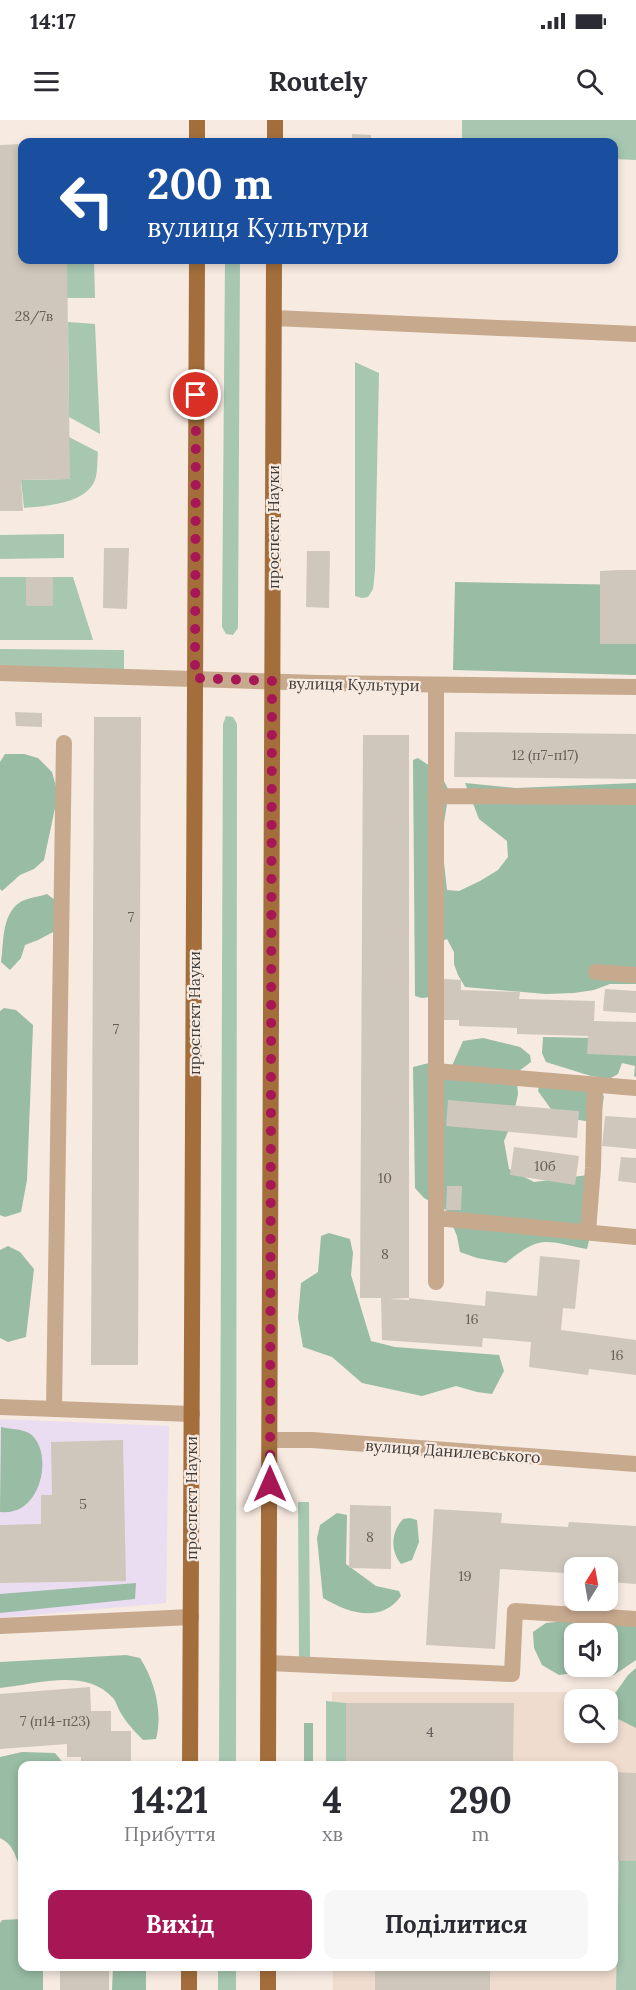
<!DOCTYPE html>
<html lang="uk">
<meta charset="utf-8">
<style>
:root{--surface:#fff;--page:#f7f7f7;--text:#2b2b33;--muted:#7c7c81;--accent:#a71756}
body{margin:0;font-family:Lora,serif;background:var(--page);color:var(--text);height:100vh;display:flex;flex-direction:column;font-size:22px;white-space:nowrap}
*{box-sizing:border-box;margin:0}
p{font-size:20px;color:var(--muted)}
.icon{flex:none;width:33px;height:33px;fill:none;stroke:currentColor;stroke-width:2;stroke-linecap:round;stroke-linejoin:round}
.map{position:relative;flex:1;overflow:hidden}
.drawer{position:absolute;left:18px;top:1641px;width:600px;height:210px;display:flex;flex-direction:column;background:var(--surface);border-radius:12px;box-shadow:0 3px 9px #0003}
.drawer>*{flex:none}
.guide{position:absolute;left:18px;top:18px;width:600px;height:126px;border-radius:12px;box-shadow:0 3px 9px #0003;background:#1a4fa0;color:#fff;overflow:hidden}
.needle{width:39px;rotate:11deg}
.buttons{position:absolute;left:564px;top:1437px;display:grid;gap:12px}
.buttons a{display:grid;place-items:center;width:54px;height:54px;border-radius:12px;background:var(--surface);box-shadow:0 3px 9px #0003;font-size:30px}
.pin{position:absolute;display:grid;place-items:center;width:51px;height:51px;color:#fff;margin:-26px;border:3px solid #fff;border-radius:50%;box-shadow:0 2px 6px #0007}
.me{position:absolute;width:66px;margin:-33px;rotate:0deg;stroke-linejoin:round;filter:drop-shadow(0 0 4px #0008)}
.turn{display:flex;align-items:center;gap:21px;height:126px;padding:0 30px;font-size:27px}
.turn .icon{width:78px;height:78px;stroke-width:2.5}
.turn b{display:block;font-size:42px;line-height:51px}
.eta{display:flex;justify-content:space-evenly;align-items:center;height:102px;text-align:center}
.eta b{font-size:36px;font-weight:700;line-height:42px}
.action{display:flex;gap:12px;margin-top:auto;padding:12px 30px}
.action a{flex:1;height:69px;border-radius:12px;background:var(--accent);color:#fff;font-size:24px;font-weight:700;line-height:69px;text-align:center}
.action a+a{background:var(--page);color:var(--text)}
.status{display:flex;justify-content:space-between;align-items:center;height:42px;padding:0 30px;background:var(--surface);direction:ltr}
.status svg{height:16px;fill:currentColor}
header{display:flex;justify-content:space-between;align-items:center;height:78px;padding:0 30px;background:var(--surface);font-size:27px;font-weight:700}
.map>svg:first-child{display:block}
.commercial{fill:#ebddf1}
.built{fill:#efdccf;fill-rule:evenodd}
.green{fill:#a7c7b1}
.forest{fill:#98bca4;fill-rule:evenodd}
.building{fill:#cfc7bb}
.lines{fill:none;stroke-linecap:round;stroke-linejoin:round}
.service{stroke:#c7a98e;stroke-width:16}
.minor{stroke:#c7a98e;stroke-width:16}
.tertiary{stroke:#c7a98e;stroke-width:16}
.primary{stroke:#a36e3b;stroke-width:16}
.route{stroke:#a71756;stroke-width:10;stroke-dasharray:0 18}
.labels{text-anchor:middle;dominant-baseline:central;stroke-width:4.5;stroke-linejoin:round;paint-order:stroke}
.number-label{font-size:14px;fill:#645f59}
.street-label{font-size:16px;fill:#413c38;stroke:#f7eae1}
</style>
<div class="status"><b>14:17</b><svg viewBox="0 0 49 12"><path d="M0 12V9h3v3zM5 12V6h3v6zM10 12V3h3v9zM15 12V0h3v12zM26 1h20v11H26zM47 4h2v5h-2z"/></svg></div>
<header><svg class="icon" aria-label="menu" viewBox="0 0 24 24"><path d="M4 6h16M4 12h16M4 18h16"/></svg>Routely<svg class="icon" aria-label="search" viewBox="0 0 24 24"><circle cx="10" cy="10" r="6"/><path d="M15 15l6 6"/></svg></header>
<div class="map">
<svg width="636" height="1870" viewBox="0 0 636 1870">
<rect width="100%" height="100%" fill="#f7eae1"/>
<path class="commercial" d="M0,1299L169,1306L166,1483L0,1498Z"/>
<path class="built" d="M332,1572H573L636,1583V1870H333V1847L614,1846V1646L332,1645ZM574,1580H608V1612H574Z"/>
<path class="green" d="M462,0H636V40L614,39V22H462Z
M67,140H94L95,178H67Z
M225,140H240L238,508L233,515L226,514L222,507Z
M68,202L95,204L100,314L69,297Z
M355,242L379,253L375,450L373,469L368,477L362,478L355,476Z
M69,317L98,332C97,340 98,352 95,360C86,384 45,386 24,388L21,360L69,359Z
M64,414V438L0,439V415Z
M0,457H73L93,520H0Z
M0,529L124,530V551L0,549Z
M226,596L233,597L237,604L236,1646L219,1645L223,604Z
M298,1382H309L310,1537H299Z
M326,1581L346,1583V1640L388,1641V1645L326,1646Z
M619,1740L636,1741V1870H616Z
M218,1847H236V1870H218Z"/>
<path class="forest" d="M455,462L636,465V555L453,550Z
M5,634H24L38,638L52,652L58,674L44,740L34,749L20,755L2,771L0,769V642Z
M418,638L440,653L449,671L444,703L443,733L447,770L459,771L480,761L498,750L508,737L507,721L479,699L465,663L516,668L636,663V864H610L594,870L574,873L546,874L465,867L458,855L454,844V832L447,819L442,821L439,876L422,878L415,876L413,640Z
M47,774L55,780V811L38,820L25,825L21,838L10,850L1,842C4,824 1,796 19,783C25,778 39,777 47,774Z
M4,888L16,890L33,905L27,1060L21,1092L5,1097L0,1095V891Z
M543,917L594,918L636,925V957L634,956L635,946L622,943L618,954L609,959L591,956L546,942L542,933Z
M483,918L520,927L530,935L531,942L519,951L517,962L518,974L512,1002L504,1021L509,1049L534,1062L588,1055L593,1103L587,1129C545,1121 541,1114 506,1143L477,1138L460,1132L457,1116L446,1090L424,1078L415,1068L413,947L429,943L451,948L463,921Z
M541,957L590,960L604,976L602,989L591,1002L556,996L538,971Z
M329,1113L350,1119L353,1133L351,1155L371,1221L395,1227L499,1235L504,1251L492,1274L477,1272L456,1266L422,1276L362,1263L332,1237L303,1227L298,1198L301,1163L318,1152L321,1116Z
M8,1126L20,1132L34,1149L26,1217L8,1222L0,1218V1130Z
M1,1307C9,1309 22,1309 29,1313C55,1330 42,1398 0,1392Z
M337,1393L347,1395L346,1444L376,1466L399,1471L401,1476C381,1504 348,1493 323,1478L317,1418L320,1405Z
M410,1398L417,1400L419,1422L412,1440L401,1444C390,1430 391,1412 403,1399Z
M136,1463L135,1479L0,1493V1474Z
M636,1494V1540L614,1555L591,1551L559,1555L542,1545L534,1528L533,1512L546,1503ZM574,1514H608V1546H574Z
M126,1535L140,1538C155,1561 163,1593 156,1619L143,1620C134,1611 125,1601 119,1590C117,1586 116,1581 113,1578C85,1547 35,1565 0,1568V1542Z
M636,1548V1608L616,1598L611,1579L628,1555Z
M304,1603H313V1645H304Z
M22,1632L55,1633L65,1645L22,1646V1751C15,1738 15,1725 0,1718V1637Z
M22,1799V1846L43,1847V1870H0V1803L2,1800Z
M113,1847H146V1870H112Z"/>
<path class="building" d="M352,14L371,15V22H352Z
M22,24V140H67L70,359L21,360L23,391H0V25Z
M104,428H129L127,489L103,488Z
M307,431H330L329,488L306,487Z
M619,450H636V524H600V451Z
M26,457H53V486H26Z
M15,592L42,593V607L16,606Z
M94,597H141L138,1245H91Z
M455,612L636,614V659L454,657Z
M363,615H409V1178L389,1179L409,1180V1178L485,1186L486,1171L537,1176L540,1136L580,1140L575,1189L563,1188L561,1210L636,1220V1255L589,1249L588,1255L529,1247L531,1222L483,1218L482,1227L382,1220L381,1178H360Z
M444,859L461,860V870L520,872L519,879L595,881L594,901L636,902V936L587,934L588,916L517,914V908L459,906V900H443Z
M605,869L636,871V893L603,891Z
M448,980L579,991L577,1018L446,1006Z
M605,996L636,998V1029L602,1026Z
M514,1027L579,1036L575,1065L510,1055Z
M621,1037L636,1038V1063L618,1061Z
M447,1066H462L461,1090H446Z
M123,1320L126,1461L0,1463V1405L41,1404V1375H52L51,1322Z
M350,1385L391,1386V1449L349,1448Z
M434,1389L502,1393L501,1403L568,1407L569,1402L636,1406V1464L608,1462V1448H574V1460L565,1459V1453L500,1449L495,1529L426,1525Z
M90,1567L91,1591H111V1611H131V1646H81V1637H67V1624L0,1629V1574Z
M346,1583H514L513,1645L388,1646V1641H346Z
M614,1652L636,1653V1741H614Z
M60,1846H109V1870H60Z
M375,1846H490V1870H375Z"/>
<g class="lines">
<path class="service" d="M274,198L636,214
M436,566V1162
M435,676L636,677
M596,852L636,855
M435,951L636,968
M436,1098L636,1117
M588,1112L593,1048L595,965
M54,1289L64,623
M269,1543L512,1554L515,1491L636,1499"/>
<path class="minor" d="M0,1506L191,1497"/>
<path class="tertiary" d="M0,553L319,563L636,567
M0,1287L192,1294
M270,1320H312L636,1344"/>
<path class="primary" d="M197,22V0
M275,22V0
M190,1646L197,140
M268,1646L274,140
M189,1870V1846
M268,1870V1846"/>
</g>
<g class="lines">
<path class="route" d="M196,275L195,558L272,561L270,1364"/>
</g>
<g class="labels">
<g class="number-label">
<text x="34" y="196">28/7в</text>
<text x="545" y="635">12 (п7-п17)</text>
<text x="131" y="797">7</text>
<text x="116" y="909">7</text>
<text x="545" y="1046">10б</text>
<text x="385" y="1058">10</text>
<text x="385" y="1134">8</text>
<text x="472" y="1199">16</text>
<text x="617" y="1235">16</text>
<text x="83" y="1384">5</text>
<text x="370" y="1417">8</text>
<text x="465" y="1456">19</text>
<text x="55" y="1601">7 (п14-п23)</text>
<text x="430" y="1612">4</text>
</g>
<g class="street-label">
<text transform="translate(273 407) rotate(-90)">проспект Науки</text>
<text transform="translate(354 564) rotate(1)">вулиця Культури</text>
<text transform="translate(194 893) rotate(-90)">проспект Науки</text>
<text transform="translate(453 1331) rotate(4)">вулиця Данилевського</text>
<text transform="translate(191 1378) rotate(-90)">проспект Науки</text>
</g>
</g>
</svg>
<div class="buttons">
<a><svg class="needle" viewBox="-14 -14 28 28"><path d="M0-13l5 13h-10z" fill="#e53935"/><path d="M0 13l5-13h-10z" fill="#7c7c81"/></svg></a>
<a><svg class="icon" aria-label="sound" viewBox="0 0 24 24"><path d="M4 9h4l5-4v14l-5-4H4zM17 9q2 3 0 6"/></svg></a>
<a><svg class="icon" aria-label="search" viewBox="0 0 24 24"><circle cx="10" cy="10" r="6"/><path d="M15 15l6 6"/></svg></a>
</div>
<div class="pin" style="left:196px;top:275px;background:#d93025"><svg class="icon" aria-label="arrive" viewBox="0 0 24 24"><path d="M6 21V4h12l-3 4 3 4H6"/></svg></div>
<svg class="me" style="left:270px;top:1364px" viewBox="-20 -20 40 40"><path d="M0-17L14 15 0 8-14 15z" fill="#a71756" stroke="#fff" stroke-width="4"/></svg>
<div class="guide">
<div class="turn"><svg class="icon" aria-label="left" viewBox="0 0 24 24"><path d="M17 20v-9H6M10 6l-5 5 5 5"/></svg><div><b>200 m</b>вулиця Культури</div></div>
</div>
<section class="drawer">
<div class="eta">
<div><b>14:21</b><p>Прибуття</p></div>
<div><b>4</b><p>хв</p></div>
<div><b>290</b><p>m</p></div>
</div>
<div class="action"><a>Вихід</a><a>Поділитися</a></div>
</section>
</div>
